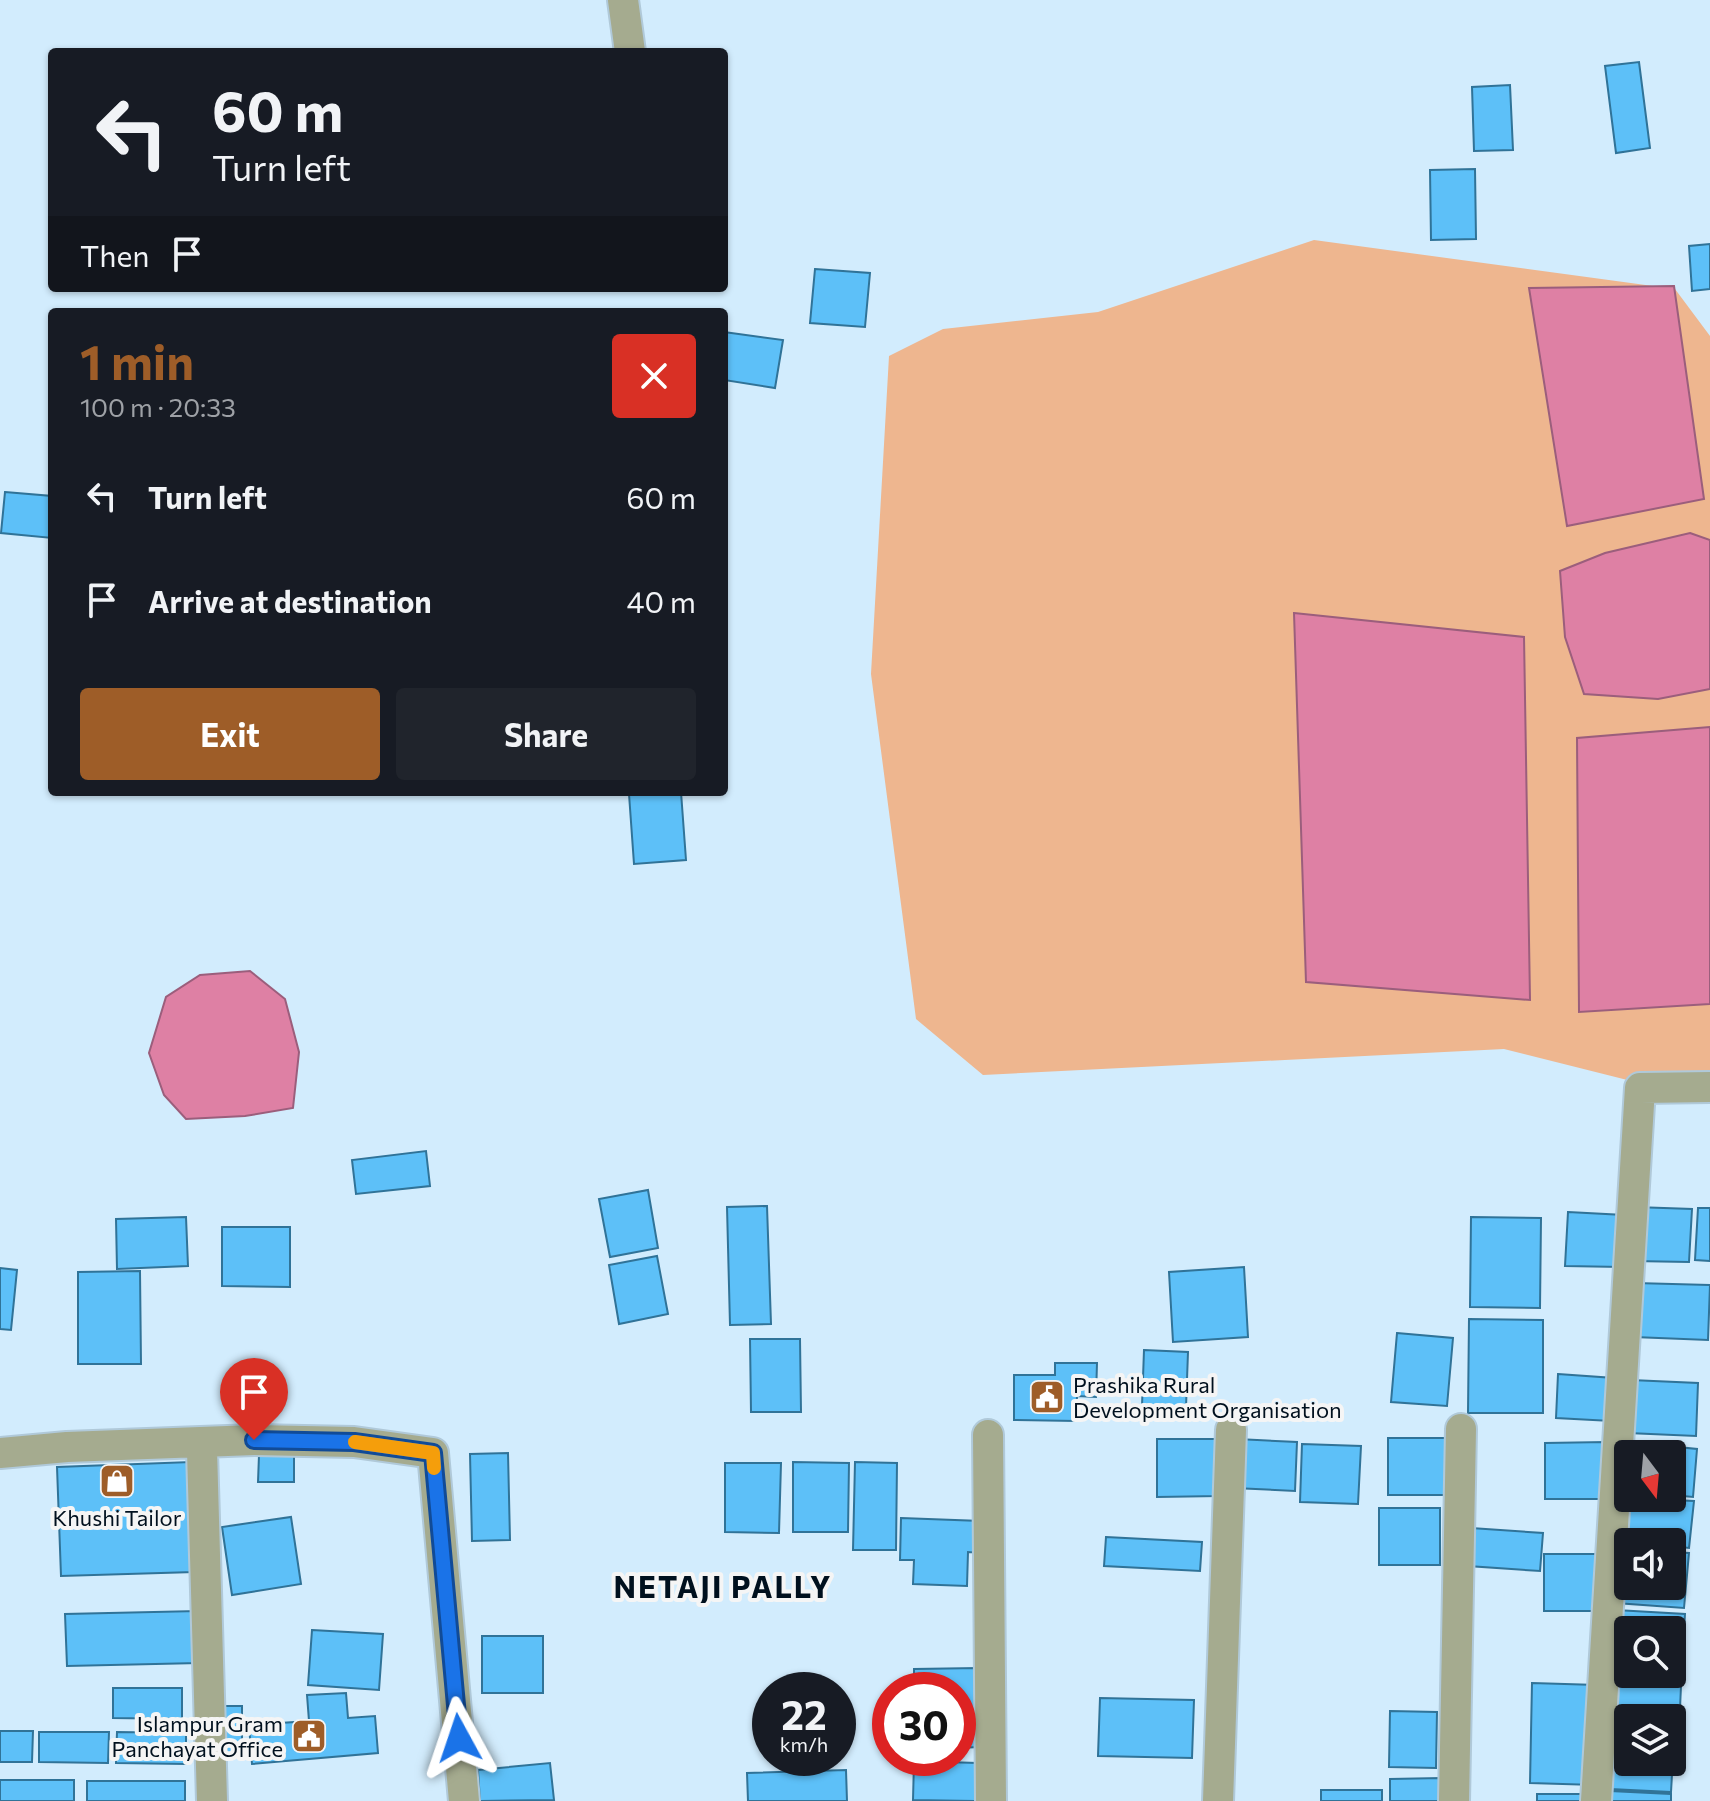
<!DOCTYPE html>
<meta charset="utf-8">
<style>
:root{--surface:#171b24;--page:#20242c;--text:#f1f3f6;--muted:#9ea1a6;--accent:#9e5d28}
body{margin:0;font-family:Commissioner,sans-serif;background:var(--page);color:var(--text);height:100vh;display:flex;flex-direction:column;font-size:30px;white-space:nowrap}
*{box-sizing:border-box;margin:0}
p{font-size:26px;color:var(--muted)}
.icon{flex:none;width:44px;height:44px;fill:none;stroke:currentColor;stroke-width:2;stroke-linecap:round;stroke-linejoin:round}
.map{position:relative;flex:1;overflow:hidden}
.sheet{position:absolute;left:48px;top:308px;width:680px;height:488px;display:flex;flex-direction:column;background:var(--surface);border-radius:8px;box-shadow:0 2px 6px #0004}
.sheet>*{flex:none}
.banner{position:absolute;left:48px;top:48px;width:680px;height:244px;border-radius:8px;box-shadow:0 2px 6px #0004;background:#171b24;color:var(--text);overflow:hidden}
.needle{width:52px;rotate:164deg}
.controls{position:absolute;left:1614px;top:1440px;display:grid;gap:16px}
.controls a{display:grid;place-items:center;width:72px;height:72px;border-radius:8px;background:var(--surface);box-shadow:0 2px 6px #0004;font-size:40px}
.speed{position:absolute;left:752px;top:1672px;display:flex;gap:16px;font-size:40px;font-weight:700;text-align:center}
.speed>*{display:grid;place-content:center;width:104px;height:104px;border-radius:50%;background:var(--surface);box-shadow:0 2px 6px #0004;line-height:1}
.speed small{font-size:20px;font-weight:400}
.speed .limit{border:12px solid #d22;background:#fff;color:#111}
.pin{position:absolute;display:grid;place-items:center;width:68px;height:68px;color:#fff;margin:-82px -34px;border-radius:50% 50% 50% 0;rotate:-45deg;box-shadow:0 0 8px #0007}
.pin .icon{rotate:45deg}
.me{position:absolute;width:88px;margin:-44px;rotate:355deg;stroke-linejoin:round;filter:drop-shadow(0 0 6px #0008)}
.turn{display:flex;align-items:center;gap:28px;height:168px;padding:0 32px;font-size:36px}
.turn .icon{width:104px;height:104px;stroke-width:2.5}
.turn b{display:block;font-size:56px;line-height:68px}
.then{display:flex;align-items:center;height:76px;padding:0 32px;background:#0003;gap:16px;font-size:30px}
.round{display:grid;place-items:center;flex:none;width:84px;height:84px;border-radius:8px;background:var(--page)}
.overview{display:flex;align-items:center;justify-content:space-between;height:136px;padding:0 32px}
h1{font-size:48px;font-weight:700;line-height:60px;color:var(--accent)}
.primary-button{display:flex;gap:16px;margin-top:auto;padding:16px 32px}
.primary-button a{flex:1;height:92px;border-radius:8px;background:var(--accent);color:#fff;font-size:32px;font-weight:700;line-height:92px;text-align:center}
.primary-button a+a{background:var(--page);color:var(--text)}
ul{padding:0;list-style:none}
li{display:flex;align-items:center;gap:24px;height:104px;padding:0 32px}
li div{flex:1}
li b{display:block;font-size:30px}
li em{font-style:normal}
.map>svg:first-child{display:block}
.green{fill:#eeb68f}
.water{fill:#de80a4;stroke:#9b5e7c;stroke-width:2}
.building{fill:#5dc0f8;stroke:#307398;stroke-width:2;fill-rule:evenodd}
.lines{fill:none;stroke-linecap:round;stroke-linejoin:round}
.street-casing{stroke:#b0c9d9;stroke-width:34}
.street{stroke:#a5ab8f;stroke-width:30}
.route-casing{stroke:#114b97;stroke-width:20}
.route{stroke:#1a73e8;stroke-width:14}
.slow{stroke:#f59e0b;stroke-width:14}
.labels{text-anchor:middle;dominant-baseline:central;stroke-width:8;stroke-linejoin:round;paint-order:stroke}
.poi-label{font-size:22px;fill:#00101e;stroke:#f5f5f5;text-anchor:start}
.district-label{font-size:30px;font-weight:bold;letter-spacing:2px;fill:#00101e;stroke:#f5f5f5}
</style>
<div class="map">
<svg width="1710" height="1801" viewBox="0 0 1710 1801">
<rect width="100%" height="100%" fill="#d2ecfd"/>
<path class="green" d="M1314,240L1675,289L1710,336V1082L1679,1093L1504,1049L983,1075L916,1019L871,674L889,356L943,329L1098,312Z"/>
<path class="water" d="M1674,286L1704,499L1567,526L1529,288Z
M1690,533L1710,540V689L1658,699L1584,694L1565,637L1560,571L1605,553Z
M1294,613L1524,637L1530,1000L1306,982Z
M1710,727V1004L1579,1012L1577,738Z
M250,971L285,999L299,1052L293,1108L245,1116L186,1119L164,1095L149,1053L166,997L200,975Z"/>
<path class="building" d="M1639,62L1650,148L1616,153L1605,66Z
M1510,85L1513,150L1474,151L1472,87Z
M1475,169L1476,239L1431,240L1430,170Z
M1710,244V289L1692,291L1689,246Z
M815,269L870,273L865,327L810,323Z
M724,332L783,340L775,388L724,380Z
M5,492L52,496V538L1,533Z
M681,792L686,860L634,864L629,794Z
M426,1151L430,1186L356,1194L352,1160Z
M648,1190L658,1248L610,1257L599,1199Z
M767,1206L771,1324L730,1325L727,1207Z
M1635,1207L1692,1209L1689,1262L1633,1261Z
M1698,1208H1710V1261L1695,1260Z
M1568,1212L1624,1215L1622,1267L1565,1266Z
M186,1217L188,1266L117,1269L116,1219Z
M1471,1217L1541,1218L1540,1308L1470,1307Z
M222,1227H290V1287L222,1286Z
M657,1256L668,1314L619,1324L609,1265Z
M1244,1267L1248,1337L1173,1342L1169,1272Z
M0,1268L17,1270L11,1330L0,1329Z
M140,1271L141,1364H78V1272Z
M1635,1283L1710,1285L1708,1340L1634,1337Z
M1469,1319L1543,1320V1413H1468Z
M1397,1333L1453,1338L1447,1406L1391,1402Z
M750,1339H800L801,1412H751Z
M1144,1350L1188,1352L1186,1407L1142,1406Z
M1055,1363H1097L1096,1397L1077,1396L1076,1421L1014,1420V1375H1055Z
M1558,1374L1614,1378L1611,1421L1556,1418Z
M1631,1380L1698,1383L1696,1436L1628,1433Z
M1388,1438H1449V1495H1388Z
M1157,1439H1219V1496L1157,1497Z
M1237,1439L1297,1442L1295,1491L1234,1488Z
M1606,1442V1499H1545V1443Z
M1628,1442L1697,1449L1693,1497L1672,1495V1454H1628Z
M1302,1444L1361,1446L1358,1504L1300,1502Z
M508,1453L510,1540L472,1541L470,1454Z
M259,1455H294V1482H258Z
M191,1462L194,1572L61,1576L57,1467Z
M793,1462L849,1463L848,1532H793Z
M855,1462L897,1463L896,1550H853Z
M725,1463H781L779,1533L725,1532Z
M1628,1498L1694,1501L1689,1548L1672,1546V1542H1619Z
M1379,1508H1440V1565H1379Z
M291,1517L301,1584L232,1595L222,1527Z
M901,1518L981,1521V1553L968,1552L967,1586L913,1584L914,1560H900Z
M1471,1528L1543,1533L1540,1571L1468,1566Z
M1106,1537L1202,1542L1200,1571L1104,1566Z
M1620,1548H1628V1586H1672V1552L1689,1553L1684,1608L1616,1603Z
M1544,1554H1606L1605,1611H1544Z
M1616,1610L1685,1614L1681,1680L1613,1677ZM1628,1630H1672V1674H1628Z
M198,1611L199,1663L67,1666L65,1614Z
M312,1630L383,1634L379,1690L308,1685Z
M482,1636H543V1693H482Z
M978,1668L979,1747L958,1748V1690H914V1669Z
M1613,1682L1681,1686L1678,1753L1672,1752V1718H1628V1750L1609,1749Z
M1532,1683L1597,1685L1595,1785L1530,1783Z
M113,1688H182V1719L113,1718Z
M346,1693L348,1718L375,1716L378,1753L252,1764L249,1725L309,1721L307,1695Z
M1100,1698L1194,1700L1192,1758L1098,1756Z
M217,1706H242V1756H217Z
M1390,1711L1437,1712L1436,1768L1389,1767Z
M0,1731H33L32,1762H0Z
M39,1732H109L108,1763L39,1762Z
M117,1732L186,1733V1764L116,1763Z
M1612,1753L1628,1754V1762H1672L1673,1757L1671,1792L1610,1789Z
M914,1761L977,1763L975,1801L913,1800Z
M550,1763L554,1800L480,1801L478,1770Z
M846,1770L847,1801H748L747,1773Z
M1441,1778V1801H1390V1779Z
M0,1780H74V1801H0Z
M87,1781H185V1801H87Z
M1321,1790H1382V1801H1321Z
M1610,1791L1671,1794V1801H1609Z
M1537,1794H1589V1801H1537Z"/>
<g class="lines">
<g class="street-casing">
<path id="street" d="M623,0L630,52
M988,1435L991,1801
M202,1450L212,1801
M0,1453L67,1447L254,1440L354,1442L433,1453L464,1801
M1218,1801L1231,1430
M1454,1801L1461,1429
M1596,1801L1640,1088L1710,1087"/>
</g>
<use href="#street" class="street"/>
</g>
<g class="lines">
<g class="route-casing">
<path id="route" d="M254,1440L354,1442L433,1453L459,1738"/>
</g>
<use href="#route" class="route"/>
<path class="slow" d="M355,1442L433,1453L434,1468"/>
</g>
<defs>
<g id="civic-square" transform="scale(1.8)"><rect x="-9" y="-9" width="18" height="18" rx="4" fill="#9e5d28" stroke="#f5f5f5"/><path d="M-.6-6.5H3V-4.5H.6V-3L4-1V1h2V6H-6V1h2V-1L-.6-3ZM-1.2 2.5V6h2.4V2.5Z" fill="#fff"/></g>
<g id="shop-square" transform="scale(1.8)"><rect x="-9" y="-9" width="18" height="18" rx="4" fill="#9e5d28" stroke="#f5f5f5"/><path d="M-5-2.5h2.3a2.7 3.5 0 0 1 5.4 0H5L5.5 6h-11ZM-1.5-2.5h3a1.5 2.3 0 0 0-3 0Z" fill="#fff"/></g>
</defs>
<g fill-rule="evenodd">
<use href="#civic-square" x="1047" y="1397"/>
<use href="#shop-square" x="117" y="1481"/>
<use href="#civic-square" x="309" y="1736"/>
</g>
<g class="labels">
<g class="poi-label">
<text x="1073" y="1384">Prashika Rural<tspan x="1073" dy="25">Development Organisation</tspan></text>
<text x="117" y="1517" text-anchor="middle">Khushi Tailor</text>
<text x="283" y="1723" text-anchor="end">Islampur Gram<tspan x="283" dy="25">Panchayat Office</tspan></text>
</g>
<g class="district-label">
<text x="723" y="1585">NETAJI PALLY</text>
</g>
</g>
</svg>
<div class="controls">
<a><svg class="needle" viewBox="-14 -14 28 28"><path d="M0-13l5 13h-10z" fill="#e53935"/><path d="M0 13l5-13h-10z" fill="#9ea1a6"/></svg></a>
<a><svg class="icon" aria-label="sound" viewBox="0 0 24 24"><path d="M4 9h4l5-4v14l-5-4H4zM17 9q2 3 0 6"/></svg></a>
<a><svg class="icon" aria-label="search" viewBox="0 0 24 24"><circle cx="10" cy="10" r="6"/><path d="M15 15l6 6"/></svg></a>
<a><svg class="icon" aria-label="layers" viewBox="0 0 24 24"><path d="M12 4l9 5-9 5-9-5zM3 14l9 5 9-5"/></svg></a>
</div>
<div class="speed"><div>22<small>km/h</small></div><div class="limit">30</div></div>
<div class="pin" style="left:254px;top:1440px;background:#d93025"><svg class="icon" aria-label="arrive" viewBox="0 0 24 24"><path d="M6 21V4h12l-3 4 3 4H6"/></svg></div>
<svg class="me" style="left:459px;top:1738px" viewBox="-20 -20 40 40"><path d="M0-17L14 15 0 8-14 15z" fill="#1a73e8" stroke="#fff" stroke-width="4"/></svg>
<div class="banner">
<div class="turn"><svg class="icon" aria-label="left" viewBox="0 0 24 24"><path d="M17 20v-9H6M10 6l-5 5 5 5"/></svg><div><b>60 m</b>Turn left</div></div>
<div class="then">Then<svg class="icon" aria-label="arrive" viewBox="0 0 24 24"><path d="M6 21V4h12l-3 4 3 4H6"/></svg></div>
</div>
<section class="sheet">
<div class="overview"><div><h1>1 min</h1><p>100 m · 20:33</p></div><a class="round" style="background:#d93025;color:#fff"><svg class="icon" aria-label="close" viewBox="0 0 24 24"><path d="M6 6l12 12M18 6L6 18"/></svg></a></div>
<ul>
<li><svg class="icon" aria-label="left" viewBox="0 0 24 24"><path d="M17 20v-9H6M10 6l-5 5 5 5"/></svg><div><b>Turn left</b></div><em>60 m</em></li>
<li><svg class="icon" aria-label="arrive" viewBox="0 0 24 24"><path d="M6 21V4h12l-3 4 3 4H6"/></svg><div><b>Arrive at destination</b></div><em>40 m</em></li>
</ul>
<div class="primary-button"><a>Exit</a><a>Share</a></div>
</section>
</div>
